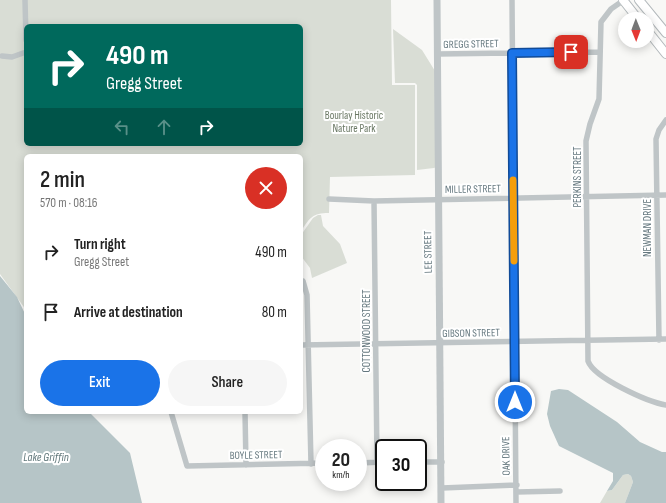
<!DOCTYPE html>
<meta charset="utf-8">
<style>
:root{--surface:#fff;--page:#f6f6f6;--text:#222;--muted:#767676;--accent:#1a73e8}
body{margin:0;font-family:"Sofia Sans Condensed",sans-serif;background:var(--page);color:var(--text);height:100vh;display:flex;flex-direction:column;font-size:15px;white-space:nowrap}
*{box-sizing:border-box;margin:0}
p{font-size:13px;color:var(--muted)}
.icon{flex:none;width:22px;height:22px;fill:none;stroke:currentColor;stroke-width:2;stroke-linecap:round;stroke-linejoin:round}
.map{position:relative;flex:1;overflow:hidden}
.side{position:absolute;left:24px;top:154px;width:279px;height:260px;display:flex;flex-direction:column;background:var(--surface);border-radius:6px;box-shadow:0 2px 10px #0003}
.side>*{flex:none}
.hud{position:absolute;left:24px;top:24px;width:279px;height:122px;border-radius:6px;box-shadow:0 2px 10px #0003;background:#00695c;color:#fff;overflow:hidden}
.needle{width:26px;rotate:179deg}
.buttons{position:absolute;left:618px;top:12px;display:grid;gap:8px}
.buttons a{display:grid;place-items:center;width:36px;height:36px;border-radius:50%;background:var(--surface);box-shadow:0 2px 10px #0003;font-size:20px}
.speed{position:absolute;left:315px;top:439px;display:flex;gap:8px;font-size:20px;font-weight:700;text-align:center}
.speed>*{display:grid;place-content:center;width:52px;height:52px;border-radius:50%;background:var(--surface);box-shadow:0 2px 10px #0003;line-height:1}
.speed small{font-size:10px;font-weight:400}
.speed .limit{border:2px solid #111;border-radius:6px;background:#fff;color:#111}
.pin{position:absolute;display:grid;place-items:center;width:34px;height:34px;color:#fff;margin:-17px;border-radius:8px;box-shadow:0 2px 6px #0006}
.me{position:absolute;width:44px;margin:-22px;rotate:0deg;stroke-linejoin:round;filter:drop-shadow(0 0 3px #0008)}
.turn{display:flex;align-items:center;gap:14px;height:84px;padding:0 16px;font-size:18px}
.turn .icon{width:52px;height:52px;stroke-width:2.5}
.turn b{display:block;font-size:28px;line-height:34px}
.lanes{display:flex;align-items:center;height:38px;padding:0 16px;background:#0003;justify-content:center;gap:20px;direction:ltr}
.lanes .off{opacity:.35}
.round{display:grid;place-items:center;flex:none;width:42px;height:42px;border-radius:21px;background:var(--page)}
.summary{display:flex;align-items:center;justify-content:space-between;height:68px;padding:0 16px}
h1{font-size:24px;font-weight:600;line-height:30px}
.button{display:flex;gap:8px;margin-top:auto;padding:8px 16px}
.button a{flex:1;height:46px;border-radius:24px;background:var(--accent);color:#fff;font-size:16px;font-weight:600;line-height:46px;text-align:center}
.button a+a{background:var(--page);color:var(--text)}
ul{padding:0;list-style:none}
li{display:flex;align-items:center;gap:12px;height:60px;padding:0 16px}
li div{flex:1}
li b{display:block;font-size:15px}
li em{font-style:normal}
.map>svg:first-child{display:block}
.green{fill:#d9ddd5;fill-rule:evenodd}
.water{fill:#b6c5c7}
.lines{fill:none;stroke-linecap:round;stroke-linejoin:round}
.primary-casing{stroke:#b3b9bc;stroke-width:10}
.minor{stroke:#bfc5c7;stroke-width:5.5}
.tertiary{stroke:#bfc5c7;stroke-width:7}
.primary{stroke:#fff;stroke-width:8}
.route-casing{stroke:#114b97;stroke-width:10}
.route{stroke:#1a73e8;stroke-width:7}
.slow{stroke:#f59e0b;stroke-width:7}
.labels{text-anchor:middle;dominant-baseline:central;stroke-width:4;stroke-linejoin:round;paint-order:stroke}
.street-label{font-size:11px;fill:#65787f;stroke:#fff}
.park-label{font-size:11px;fill:#6a7864;stroke:#fff}
.water-label{font-size:12px;font-style:italic;fill:#60777a;stroke:#fff}
</style>
<div class="map">
<svg width="666" height="503" viewBox="0 0 666 503">
<rect width="100%" height="100%" fill="#f8f8f6"/>
<path class="green" d="M0,0H391L392,85H415V175L330,177L329,213C312,213 310,218 301,231V156H26V310L0,274ZM26,26H301V144H26Z
M393,29L422,50L435,71L436,167L434,168L417,170V85L415,83H395Z
M318,215H321L323,226L340,244L347,263L312,278L310,268L301,256V235L313,218Z
M628,474L631,476L633,482L625,503H600L607,491L612,490L623,475Z"/>
<path class="water" d="M0,276L17,297L26,316V412H89L130,453L142,503H0Z
M559,389L568,390L617,422L640,442L662,452H666V503H625L633,482L631,476L628,474L623,475L612,490L607,491L613,481V473L559,446L550,426L547,414L551,391Z"/>
<g class="lines">
<g class="primary-casing">
<path id="primary" d="M623,0L638,19
M639,0L666,33
M647,30L666,54"/>
</g>
<path class="minor" d="M25,0L26,40
M512,0L516,503
M624,0L611,9L601,22L599,99L590,124L586,141L588,361C594,378 648,402 666,405
M438,54L600,52
M2,56L12,57L26,52
M329,199L374,201L666,195
M374,201L377,462
M303,281L307,295L311,464
M659,340L656,139L659,130L666,120
M301,345L666,339
M171,412L187,466L324,463
M245,412L246,465
M418,462H442
M358,463L384,462
M442,488L517,485
M517,492L560,491"/>
<path class="tertiary" d="M437,0L441,503"/>
<use href="#primary" class="primary"/>
</g>
<g class="lines">
<g class="route-casing">
<path id="route" d="M515,402L512,53L571,52"/>
</g>
<use href="#route" class="route"/>
<path class="slow" d="M513,180L514,261"/>
</g>
<g class="labels">
<g class="street-label">
<text transform="translate(471 44) rotate(-1)">GREGG STREET</text>
<text transform="translate(577 177) rotate(-90)">PERKINS STREET</text>
<text transform="translate(473 189) rotate(-1)">MILLER STREET</text>
<text transform="translate(647 228) rotate(-90)">NEWMAN DRIVE</text>
<text transform="translate(428 252) rotate(-91)">LEE STREET</text>
<text transform="translate(366 331) rotate(-90)">COTTONWOOD STREET</text>
<text transform="translate(471 333) rotate(-1)">GIBSON STREET</text>
<text transform="translate(256 455) rotate(-1)">BOYLE STREET</text>
<text transform="translate(506 456) rotate(-91)">OAK DRIVE</text>
</g>
<g class="park-label">
<text x="354" y="115">Bourlay Historic<tspan x="354" dy="13">Nature Park</tspan></text>
</g>
<g class="water-label">
<text x="46" y="457">Lake Griffin</text>
</g>
</g>
</svg>
<div class="buttons">
<a><svg class="needle" viewBox="-14 -14 28 28"><path d="M0-13l5 13h-10z" fill="#e53935"/><path d="M0 13l5-13h-10z" fill="#767676"/></svg></a>
</div>
<div class="speed"><div>20<small>km/h</small></div><div class="limit">30</div></div>
<div class="pin" style="left:571px;top:52px;background:#d93025"><svg class="icon" aria-label="arrive" viewBox="0 0 24 24"><path d="M6 21V4h12l-3 4 3 4H6"/></svg></div>
<svg class="me" style="left:515px;top:402px" viewBox="-20 -20 40 40"><circle r="17" fill="#1a73e8" stroke="#fff" stroke-width="3"/><path d="M0-11L8 9 0 5-8 9z" fill="#fff"/></svg>
<div class="hud">
<div class="turn"><svg class="icon" aria-label="right" viewBox="0 0 24 24"><path d="M7 20v-9h11M14 6l5 5-5 5"/></svg><div><b>490 m</b>Gregg Street</div></div>
<div class="lanes"><svg class="icon off" aria-label="left" viewBox="0 0 24 24"><path d="M17 20v-9H6M10 6l-5 5 5 5"/></svg><svg class="icon off" aria-label="ahead" viewBox="0 0 24 24"><path d="M12 20V5M6 11l6-6 6 6"/></svg><svg class="icon" aria-label="right" viewBox="0 0 24 24"><path d="M7 20v-9h11M14 6l5 5-5 5"/></svg></div>
</div>
<section class="side">
<div class="summary"><div><h1>2 min</h1><p>570 m · 08:16</p></div><a class="round" style="background:#d93025;color:#fff"><svg class="icon" aria-label="close" viewBox="0 0 24 24"><path d="M6 6l12 12M18 6L6 18"/></svg></a></div>
<ul>
<li><svg class="icon" aria-label="right" viewBox="0 0 24 24"><path d="M7 20v-9h11M14 6l5 5-5 5"/></svg><div><b>Turn right</b><p>Gregg Street</p></div><em>490 m</em></li>
<li><svg class="icon" aria-label="arrive" viewBox="0 0 24 24"><path d="M6 21V4h12l-3 4 3 4H6"/></svg><div><b>Arrive at destination</b></div><em>80 m</em></li>
</ul>
<div class="button"><a>Exit</a><a>Share</a></div>
</section>
</div>
